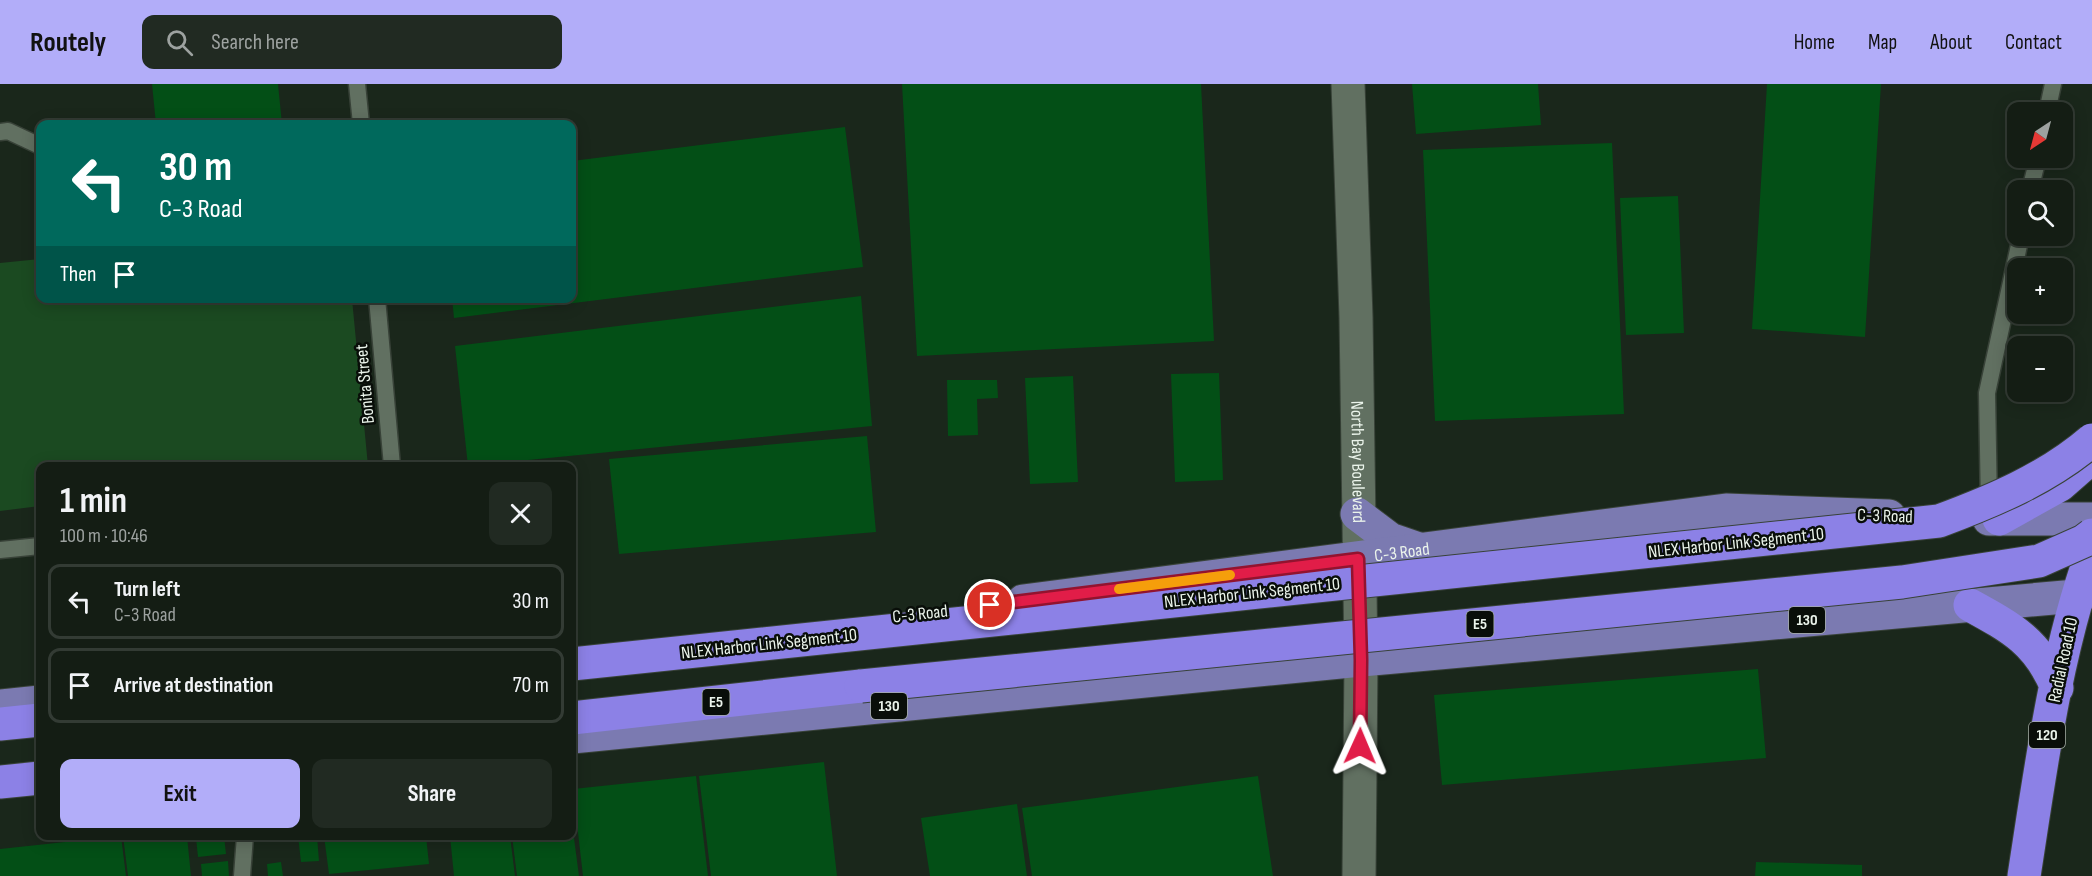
<!DOCTYPE html>
<meta charset="utf-8">
<style>
:root{--surface:#141d14;--page:#212a22;--text:#f1f3f6;--muted:#9da2a0;--line:#333b34;--accent:#b2adf9}
body{margin:0;font-family:"Sofia Sans Condensed",sans-serif;background:var(--page);color:var(--text);height:100vh;display:flex;flex-direction:column;font-size:22px;white-space:nowrap}
*{box-sizing:border-box;margin:0}
p{font-size:20px;color:var(--muted)}
.icon{flex:none;width:33px;height:33px;fill:none;stroke:currentColor;stroke-width:2;stroke-linecap:round;stroke-linejoin:round}
.map{position:relative;flex:1;overflow:hidden}
.sheet{position:absolute;left:36px;top:378px;width:540px;height:378px;display:flex;flex-direction:column;background:var(--surface);border-radius:12px;box-shadow:0 3px 15px #0003,0 0 0 2px var(--line)}
.sheet>*{flex:none}
.hud{position:absolute;left:36px;top:36px;width:540px;height:183px;border-radius:12px;box-shadow:0 3px 15px #0003,0 0 0 2px var(--line);background:#00695c;color:#fff;overflow:hidden}
.needle{width:39px;rotate:216deg}
.buttons{position:absolute;left:2007px;top:18px;display:grid;gap:12px}
.buttons a{display:grid;place-items:center;width:66px;height:66px;border-radius:12px;background:var(--surface);box-shadow:0 3px 15px #0003,0 0 0 2px var(--line);font-size:30px}
.pin{position:absolute;display:grid;place-items:center;width:51px;height:51px;color:#fff;margin:-26px;border:3px solid #fff;border-radius:50%;box-shadow:0 2px 6px #0007}
.me{position:absolute;width:66px;margin:-33px;rotate:1deg;stroke-linejoin:round;filter:drop-shadow(0 0 4px #0008)}
.turn{display:flex;align-items:center;gap:21px;height:126px;padding:0 24px;font-size:27px}
.turn .icon{width:78px;height:78px;stroke-width:2.5}
.turn b{display:block;font-size:42px;line-height:51px}
.then{display:flex;align-items:center;height:57px;padding:0 24px;background:#0003;gap:12px;font-size:22px}
.round{display:grid;place-items:center;flex:none;width:63px;height:63px;border-radius:12px;background:var(--page)}
.head{display:flex;align-items:center;justify-content:space-between;height:102px;padding:0 24px}
h1{font-size:36px;font-weight:700;line-height:45px}
.button{display:flex;gap:12px;margin-top:auto;padding:12px 24px}
.button a{flex:1;height:69px;border-radius:12px;background:var(--accent);color:#111;font-size:24px;font-weight:700;line-height:69px;text-align:center}
.button a+a{background:var(--page);color:var(--text)}
ul{padding:0;list-style:none}
li{display:flex;align-items:center;gap:18px;height:75px;margin:0 12px 9px;padding:0 12px;border:3px solid var(--line);border-radius:12px}
li div{flex:1}
li b{display:block;font-size:22px}
li em{font-style:normal}
header{display:flex;align-items:center;gap:36px;box-sizing:border-box;height:84px;padding:0 30px;background:var(--accent);color:#111}
header strong{font-size:28px}
nav{display:flex;gap:33px;margin-inline-start:auto;font-size:21px}
.search{width:420px;height:54px;background:var(--page);display:flex;align-items:center;gap:15px;box-sizing:border-box;padding:0 21px;border-radius:12px;color:var(--muted);font-size:22px}
.map>svg:first-child{display:block}
.green{fill:#1b4a21}
.building{fill:#034f16}
.lines{fill:none;stroke-linecap:round;stroke-linejoin:round}
.lane-casing{stroke:#384238;stroke-width:19}
.secondary-casing{stroke:#384238;stroke-width:35}
.primary-casing{stroke:#384238;stroke-width:35}
.highway-casing{stroke:#384238;stroke-width:35}
.lane{stroke:#617061;stroke-width:16}
.secondary{stroke:#617061;stroke-width:33}
.primary{stroke:#7b7ab1;stroke-width:33}
.highway{stroke:#8c81e6;stroke-width:33}
.highway-bridge-casing{stroke:#384238;stroke-width:35;stroke-linecap:butt}
.highway-bridge{stroke:#8c81e6;stroke-width:33}
.route-casing{stroke:#92132f;stroke-width:15}
.route{stroke:#e11d48;stroke-width:10}
.slow{stroke:#f59e0b;stroke-width:10}
.labels{text-anchor:middle;dominant-baseline:central;stroke-width:5;stroke-linejoin:round;paint-order:stroke}
.shield{fill:#090e09;stroke:#a7afa7;stroke-width:1.5}
.shield-label{font-size:16px;font-weight:bold;fill:#ebf4eb}
.street-label{font-size:18px;fill:#ebf4eb;stroke:#090e09}
</style>
<header>
<strong>Routely</strong>
<div class="search"><svg class="icon" aria-label="search" viewBox="0 0 24 24"><circle cx="10" cy="10" r="6"/><path d="M15 15l6 6"/></svg>Search here</div>
<nav><a>Home</a><a>Map</a><a>About</a><a>Contact</a></nav>
</header>
<div class="map">
<svg width="2092" height="792" viewBox="0 0 2092 792">
<rect width="100%" height="100%" fill="#1a271b"/>
<path class="green" d="M40,175V214L352,215L368,382H40V422L0,427V179Z"/>
<path class="building" d="M152,0H278L282,40H156Z
M902,0H1201L1214,257L917,272Z
M1412,0H1538L1541,41L1416,50Z
M1767,0H1881L1865,253L1752,245Z
M845,43L863,183L454,234L452,214H572V77Z
M1612,59L1624,330L1435,337L1423,66Z
M1678,112L1684,249L1626,251L1620,114Z
M861,212L872,342L468,382L455,262Z
M1219,289L1223,396L1175,398L1171,290Z
M1073,292L1078,398L1030,400L1025,294Z
M947,296H997L998,314L977,315L978,351L948,352Z
M867,352L876,448L619,470L609,375Z
M1758,585L1766,674L1442,701L1434,611Z
M824,678L837,792H711L699,692Z
M696,692L708,792H583L573,705Z
M1258,692L1273,792H1032L1022,724Z
M1017,720L1027,792H930L921,734Z
M572,739L579,792H517L512,752H572Z
M121,752L126,792H0V765Z
M123,752H187L191,792H128Z
M224,752L226,770L198,773L196,754Z
M298,752H317L319,777L301,778Z
M324,752H426L429,780L329,790Z
M450,752H510L515,792H454Z
M228,777L229,792H202L201,780Z
M281,778L283,792H268L267,780Z
M1756,778L1862,781V792H1755Z"/>
<g class="lines">
<g class="lane-casing">
<path id="lane" d="M357,0L361,40
M2047,28L2053,0
M0,48L8,47L40,62
M2030,106L2038,74
M377,214L392,382
M1989,422L1987,309L2021,152
M0,466L40,462
M242,792L245,752"/>
</g>
<g class="secondary-casing">
<g id="secondary">
<path id="s1" d="M1348,0L1356,233L1361,576L1359,792"/>
</g>
</g>
<g class="primary-casing">
<g id="primary">
<path d="M1357,430L1390,455L1422,466"/>
<path d="M1989,435H2092"/>
<path id="s2" d="M1023,517L1726,426L1889,432"/>
<path d="M0,622L40,618"/>
<path d="M572,653L1361,576L2076,512L2092,507"/>
</g>
</g>
<g class="highway-casing">
<path id="highway" d="M1999,435L2060,401L2092,373
M1970,521C2012,544 2038,558 2057,604
M572,634L861,602
M0,640L40,636
M0,698L40,694
M2024,792C2041,683 2055,572 2092,468"/>
</g>
<use href="#lane" class="lane"/>
<use href="#secondary" class="secondary"/>
<use href="#primary" class="primary"/>
<use href="#highway" class="highway"/>
<g class="highway-bridge-casing">
<path id="highway-bridge" d="M572,580L1939,437C1993,417 2048,394 2092,356
M861,602L1902,498L2039,477L2084,457L2092,451"/>
</g>
<use href="#highway-bridge" class="highway-bridge"/>
</g>
<g class="lines">
<g class="route-casing">
<path id="route" d="M990,521L1358,475L1361,576L1360,662"/>
</g>
<use href="#route" class="route"/>
<path class="slow" d="M1119,505L1230,491"/>
</g>
<g class="labels">
<g class="shield">
<rect x="1789" y="523" width="36" height="26" rx="4.5"/>
<rect x="1466.5" y="527" width="27" height="26" rx="4.5"/>
<rect x="702.5" y="605" width="27" height="26" rx="4.5"/>
<rect x="871" y="609" width="36" height="26" rx="4.5"/>
<rect x="2029" y="638" width="36" height="26" rx="4.5"/>
</g>
<g class="shield-label">
<text x="1807" y="536">130</text>
<text x="1480" y="540">E5</text>
<text x="716" y="618">E5</text>
<text x="889" y="622">130</text>
<text x="2047" y="651">120</text>
</g>
<g class="street-label">
<text transform="translate(365 300) rotate(-95)">Bonita Street</text>
<text stroke="none"><textPath href="#s1" startOffset="378">North Bay Boulevard</textPath></text>
<text transform="translate(1885 432) rotate(2)">C-3 Road</text>
<text transform="translate(1736 459) rotate(-6)">NLEX Harbor Link Segment 10</text>
<text stroke="none"><textPath href="#s2" startOffset="382">C-3 Road</textPath></text>
<text transform="translate(1252 509) rotate(-6)">NLEX Harbor Link Segment 10</text>
<text transform="translate(920 530) rotate(-6)">C-3 Road</text>
<text transform="translate(769 560) rotate(-6)">NLEX Harbor Link Segment 10</text>
<text transform="translate(2063 576) rotate(-78)">Radial Road 10</text>
</g>
</g>
</svg>
<div class="buttons">
<a><svg class="needle" viewBox="-14 -14 28 28"><path d="M0-13l5 13h-10z" fill="#e53935"/><path d="M0 13l5-13h-10z" fill="#9da2a0"/></svg></a>
<a><svg class="icon" aria-label="search" viewBox="0 0 24 24"><circle cx="10" cy="10" r="6"/><path d="M15 15l6 6"/></svg></a>
<a>+</a>
<a>−</a>
</div>
<div class="pin" style="left:990px;top:521px;background:#d93025"><svg class="icon" aria-label="arrive" viewBox="0 0 24 24"><path d="M6 21V4h12l-3 4 3 4H6"/></svg></div>
<svg class="me" style="left:1360px;top:662px" viewBox="-20 -20 40 40"><path d="M0-17L14 15 0 8-14 15z" fill="#e11d48" stroke="#fff" stroke-width="4"/></svg>
<div class="hud">
<div class="turn"><svg class="icon" aria-label="left" viewBox="0 0 24 24"><path d="M17 20v-9H6M10 6l-5 5 5 5"/></svg><div><b>30 m</b>C-3 Road</div></div>
<div class="then">Then<svg class="icon" aria-label="arrive" viewBox="0 0 24 24"><path d="M6 21V4h12l-3 4 3 4H6"/></svg></div>
</div>
<section class="sheet">
<div class="head"><div><h1>1 min</h1><p>100 m · 10:46</p></div><a class="round"><svg class="icon" aria-label="close" viewBox="0 0 24 24"><path d="M6 6l12 12M18 6L6 18"/></svg></a></div>
<ul>
<li><svg class="icon" aria-label="left" viewBox="0 0 24 24"><path d="M17 20v-9H6M10 6l-5 5 5 5"/></svg><div><b>Turn left</b><p>C-3 Road</p></div><em>30 m</em></li>
<li><svg class="icon" aria-label="arrive" viewBox="0 0 24 24"><path d="M6 21V4h12l-3 4 3 4H6"/></svg><div><b>Arrive at destination</b></div><em>70 m</em></li>
</ul>
<div class="button"><a>Exit</a><a>Share</a></div>
</section>
</div>
